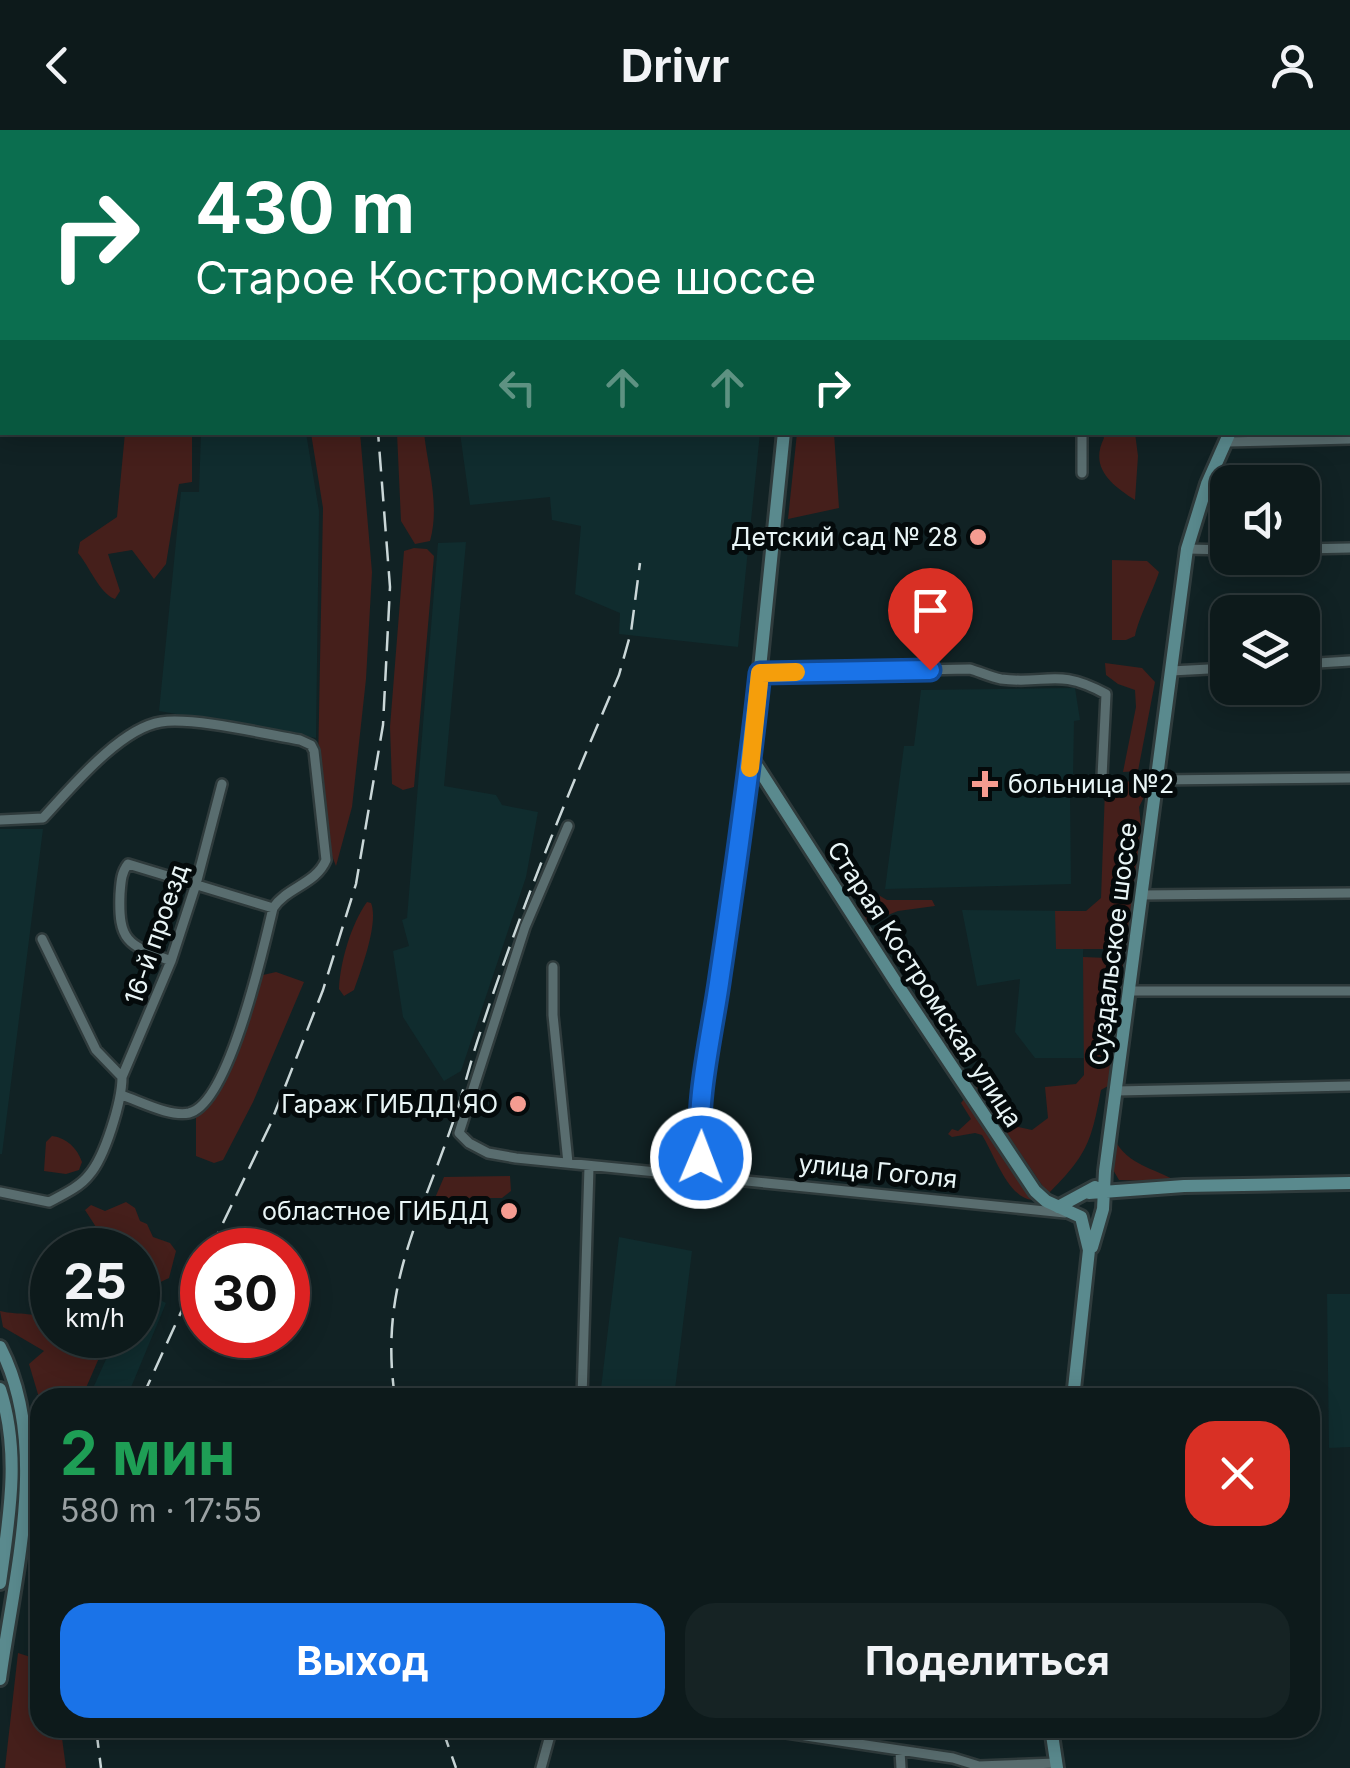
<!DOCTYPE html>
<html lang="ru">
<meta charset="utf-8">
<style>
:root{--surface:#0d1a1b;--page:#162324;--text:#f1f3f6;--muted:#9aa1a3;--line:#2d383a;--accent:#1a73e8}
body{margin:0;font-family:Inter,sans-serif;background:var(--page);color:var(--text);height:100vh;display:flex;flex-direction:column;font-size:38px;white-space:nowrap}
*{box-sizing:border-box;margin:0}
p{font-size:32px;color:var(--muted)}
.icon{flex:none;width:55px;height:55px;fill:none;stroke:currentColor;stroke-width:2;stroke-linecap:round;stroke-linejoin:round}
.map{position:relative;flex:1;overflow:hidden}
.sheet{position:absolute;left:30px;top:1258px;width:1290px;height:350px;display:flex;flex-direction:column;background:var(--surface);border-radius:30px;box-shadow:0 5px 25px #0003,0 0 0 2px var(--line)}
.sheet>*{flex:none}
.hud{position:absolute;left:0px;top:0px;width:1350px;height:305px;box-shadow:0 5px 25px #0003,0 0 0 2px var(--line);background:#0b6e4f;color:#fff;overflow:hidden}
.buttons{position:absolute;left:1210px;top:335px;display:grid;gap:20px}
.buttons a{display:grid;place-items:center;width:110px;height:110px;border-radius:20px;background:var(--surface);box-shadow:0 5px 25px #0003,0 0 0 2px var(--line);font-size:50px}
.speed{position:absolute;left:30px;top:1098px;display:flex;gap:20px;font-size:50px;font-weight:700;text-align:center}
.speed>*{display:grid;place-content:center;width:130px;height:130px;border-radius:50%;background:var(--surface);box-shadow:0 5px 25px #0003,0 0 0 2px var(--line);line-height:1}
.speed small{font-size:25px;font-weight:400}
.speed .limit{border:15px solid #d22;background:#fff;color:#111}
.pin{position:absolute;display:grid;place-items:center;width:85px;height:85px;color:#fff;margin:-102px -42px;border-radius:50% 50% 50% 0;rotate:-45deg;box-shadow:0 0 10px #0007}
.pin .icon{rotate:45deg}
.me{position:absolute;width:110px;margin:-55px;rotate:1deg;stroke-linejoin:round;filter:drop-shadow(0 0 8px #0008)}
.turn{display:flex;align-items:center;gap:35px;height:210px;padding:0 30px;font-size:45px}
.turn .icon{width:130px;height:130px;stroke-width:2.5}
.turn b{display:block;font-size:70px;line-height:85px}
.lanes{display:flex;align-items:center;height:95px;padding:0 30px;background:#0003;justify-content:center;gap:50px;direction:ltr}
.lanes .off{opacity:.35}
.round{display:grid;place-items:center;flex:none;width:105px;height:105px;border-radius:30px;background:var(--page)}
.overview{display:flex;align-items:center;justify-content:space-between;height:170px;padding:0 30px}
h1{font-size:60px;font-weight:700;line-height:75px;color:#1e9e55}
.primary-button{display:flex;gap:20px;margin-top:auto;padding:20px 30px}
.primary-button a{flex:1;height:115px;border-radius:30px;background:var(--accent);color:#fff;font-size:40px;font-weight:700;line-height:115px;text-align:center}
.primary-button a+a{background:var(--page);color:var(--text)}
header{display:flex;justify-content:space-between;align-items:center;height:130px;padding:0 30px;background:var(--surface);font-size:45px;font-weight:700}
.map>svg:first-child{display:block}
.built{fill:#102c2e}
.green{fill:#451f1b}
.lines{fill:none;stroke-linecap:round;stroke-linejoin:round}
.street-casing{stroke:#2f3b3c;stroke-width:14}
.secondary-casing{stroke:#2f3b3c;stroke-width:18}
.street{stroke:#596d6f;stroke-width:9}
.secondary{stroke:#5a8a8e;stroke-width:12}
.rail{stroke:#cad7d8;stroke-width:2.5;stroke-dasharray:20 10;stroke-linecap:butt}
.route-casing{stroke:#114b97;stroke-width:25}
.route{stroke:#1a73e8;stroke-width:18}
.slow{stroke:#f59e0b;stroke-width:18}
.poi-dot{fill:#f59c91;stroke:#040a0b;stroke-width:4}
.labels{text-anchor:middle;dominant-baseline:central;stroke-width:10;stroke-linejoin:round;paint-order:stroke}
.poi-label{font-size:25px;fill:#e9f5f6;stroke:#040a0b;text-anchor:end}
.street-label{font-size:25px;fill:#e9f5f6;stroke:#040a0b}
</style>
<header><svg class="icon" aria-label="back" viewBox="0 0 24 24"><path d="M15 5l-7 7 7 7"/></svg>Drivr<svg class="icon" aria-label="person" viewBox="0 0 24 24"><circle cx="12" cy="8" r="4"/><path d="M4 21q1-7 8-7t8 7"/></svg></header>
<div class="map">
<svg width="1350" height="1638" viewBox="0 0 1350 1638">
<rect width="100%" height="100%" fill="#112224"/>
<path class="built" d="M201,303H306L319,381L316,608L159,581L181,362H199Z
M460,303H760L738,517L619,504L620,483L575,464L581,396L552,390L550,367L470,375Z
M466,412L444,656L496,665L502,675L538,682L526,747L461,941L444,951L403,887L393,821L409,816L402,790L407,788L438,413Z
M1075,558L1080,590L1074,591L1073,648L1070,663L1071,754L885,759L904,616H914L921,560Z
M0,699H43L2,1024H0Z
M962,780L1086,781L1083,823L1086,928H1035L1015,902L1020,849L977,856Z
M619,1107L692,1121L674,1267H600Z
M138,1159L166,1173L127,1267H89L117,1205H138Z
M1327,1164H1350V1317L1329,1318Z"/>
<path class="green" d="M125,303H192V352L179,354L166,434L154,449L132,420L108,424L120,461L115,469C99,463 90,437 78,423L80,412L117,387Z
M311,303H360L372,442L366,549L352,677L336,736L317,688L323,378Z
M397,303H424C428,339 440,375 430,411L415,414L401,391Z
M797,303H834L839,378L788,389Z
M1102,303H1135L1138,326L1135,370C1112,355 1089,338 1104,308Z
M414,418L427,419L434,426L414,657L403,660L392,654L390,597L404,421Z
M1112,430L1147,431L1159,442C1153,461 1138,489 1135,506L1126,510H1112Z
M1105,533L1142,538L1155,552L1138,641L1123,642L1136,577L1135,560L1118,554L1106,545Z
M1136,651L1142,654L1145,665L1139,677L1141,696L1127,823L1104,819H1056L1055,781H1086L1101,768L1105,660L1120,652Z
M875,763L887,770H932L935,776L898,781L868,793L856,778L861,767Z
M367,772L371,773C379,793 361,840 354,860L344,866L339,859C340,833 351,794 367,772Z
M1083,827L1107,828L1126,833L1121,875L1114,897L1108,956L1101,960C1091,1013 1087,1025 1048,1064L974,955L996,961L1009,995L1032,1000L1048,988L1045,957L1076,954L1084,945Z
M276,842L304,852L253,972L223,1030L214,1033L196,1026V987C230,964 250,885 263,845Z
M967,965L1034,1070C1009,1070 995,1026 982,1005L975,1003L952,1007L948,1004L952,999L958,1001L971,989L961,973Z
M52,1006C67,1008 77,1018 82,1032L79,1040L66,1044L44,1041L46,1012Z
M1114,1009C1129,1036 1152,1037 1178,1052L1119,1050L1112,1038Z
M510,1046L511,1061L502,1068H435L444,1047Z
M126,1072L135,1078L140,1091L147,1094L153,1107L170,1113L176,1121L169,1148L150,1157H138V1120H118L122,1106L96,1097L85,1080L91,1075L105,1081Z
M0,1181C20,1186 36,1180 52,1194V1205H109L82,1267L40,1268V1271L29,1234L44,1221L3,1197Z
M18,1523L40,1530V1598H55L62,1608L66,1638H5Z"/>
<g class="lines">
<g class="street-casing">
<path id="street" d="M1082,0V2
M762,2V0
M1348,108L1350,109
M1348,202H1350
M1082,302V343
M1226,312L1350,309
M1187,419L1228,420
M1302,419L1350,418
M1302,534L1350,531
M1171,541L1228,538
M760,543L970,539C980,542 991,547 1001,549C1047,555 1057,537 1106,564L1102,647
M1157,650L1350,648
M0,690L43,688C70,659 120,598 161,592C193,587 265,604 300,610L311,615L314,621L326,730C316,754 287,757 273,778C264,816 229,974 189,983C169,987 140,971 121,965
M568,696L525,797L459,1003L469,1013L488,1023L516,1028L1065,1083
M1141,765L1350,763
M42,809L96,920L122,947
M171,831C129,815 118,813 120,764C121,752 121,743 128,734L273,778
M553,837V885L568,1033
M1129,861H1350
M1116,961L1350,956
M705,1046L699,1007L751,628
M0,1062L49,1072C62,1065 80,1057 89,1045C105,1027 122,971 122,947L171,831L196,754L222,654
M582,1268L589,1037
M752,1598L953,1628L979,1636L1056,1633
M900,1621L901,1638
M541,1638L552,1598"/>
</g>
<g class="secondary-casing">
<path id="secondary" d="M813,2V0
M1348,46L1350,41
M784,302L751,627L895,851L1035,1061L1046,1071L1081,1087L1089,1120L1073,1268
M1089,1063L1184,1056L1350,1053
M1058,1077L1095,1057
M1092,1117L1103,1079L1105,1041L1187,419L1207,354L1230,302
M0,1217C51,1315 14,1445 0,1549
M0,1259C21,1323 9,1388 0,1453
M1051,1598L1057,1638"/>
</g>
<use href="#street" class="street"/>
<use href="#secondary" class="secondary"/>
<path class="rail" d="M301,0V2
M210,1120L270,995L323,860L356,754L383,595L390,457L378,302
M142,1268L202,1136
M395,1268C379,1159 418,1094 452,995C463,964 470,932 481,900C520,780 569,661 619,545L631,502L640,433
M96,1598L101,1638
M442,1598L456,1638"/>
</g>
<g class="lines">
<g class="route-casing">
<path id="route" d="M701,1028C695,969 712,905 720,846C735,745 749,645 760,543L930,540"/>
</g>
<use href="#route" class="route"/>
<path class="slow" d="M750,638L760,543L796,542"/>
</g>
<g class="poi-dot">
<circle cx="978" cy="407" r="10"/>
<path d="M980 639h10v10h10v10h-10v10h-10v-10h-10v-10h10z"/>
<circle cx="518" cy="974" r="10"/>
<circle cx="509" cy="1081" r="10"/>
</g>
<g class="labels">
<g class="poi-label">
<text x="958" y="407">Детский сад № 28</text>
<text x="1008" y="654" text-anchor="start">больница №2</text>
<text x="498" y="974">Гараж ГИБДД ЯО</text>
<text x="489" y="1081">областное ГИБДД</text>
</g>
<g class="street-label">
<text transform="translate(156 804) rotate(-71)">16-й проезд</text>
<text transform="translate(1113 814) rotate(-83)">Суздальское шоссе</text>
<text transform="translate(925 854) rotate(57)">Старая Костромская улица</text>
<text transform="translate(878 1041) rotate(6)">улица Гоголя</text>
</g>
</g>
</svg>
<div class="buttons">
<a><svg class="icon" aria-label="sound" viewBox="0 0 24 24"><path d="M4 9h4l5-4v14l-5-4H4zM17 9q2 3 0 6"/></svg></a>
<a><svg class="icon" aria-label="layers" viewBox="0 0 24 24"><path d="M12 4l9 5-9 5-9-5zM3 14l9 5 9-5"/></svg></a>
</div>
<div class="speed"><div>25<small>km/h</small></div><div class="limit">30</div></div>
<div class="pin" style="left:930px;top:540px;background:#d93025"><svg class="icon" aria-label="arrive" viewBox="0 0 24 24"><path d="M6 21V4h12l-3 4 3 4H6"/></svg></div>
<svg class="me" style="left:701px;top:1028px" viewBox="-20 -20 40 40"><circle r="17" fill="#1a73e8" stroke="#fff" stroke-width="3"/><path d="M0-11L8 9 0 5-8 9z" fill="#fff"/></svg>
<div class="hud">
<div class="turn"><svg class="icon" aria-label="right" viewBox="0 0 24 24"><path d="M7 20v-9h11M14 6l5 5-5 5"/></svg><div><b>430 m</b>Старое Костромское шоссе</div></div>
<div class="lanes"><svg class="icon off" aria-label="left" viewBox="0 0 24 24"><path d="M17 20v-9H6M10 6l-5 5 5 5"/></svg><svg class="icon off" aria-label="ahead" viewBox="0 0 24 24"><path d="M12 20V5M6 11l6-6 6 6"/></svg><svg class="icon off" aria-label="ahead" viewBox="0 0 24 24"><path d="M12 20V5M6 11l6-6 6 6"/></svg><svg class="icon" aria-label="right" viewBox="0 0 24 24"><path d="M7 20v-9h11M14 6l5 5-5 5"/></svg></div>
</div>
<section class="sheet">
<div class="overview"><div><h1>2 мин</h1><p>580 m · 17:55</p></div><a class="round" style="background:#d93025;color:#fff"><svg class="icon" aria-label="close" viewBox="0 0 24 24"><path d="M6 6l12 12M18 6L6 18"/></svg></a></div>
<div class="primary-button"><a>Выход</a><a>Поделиться</a></div>
</section>
</div>
